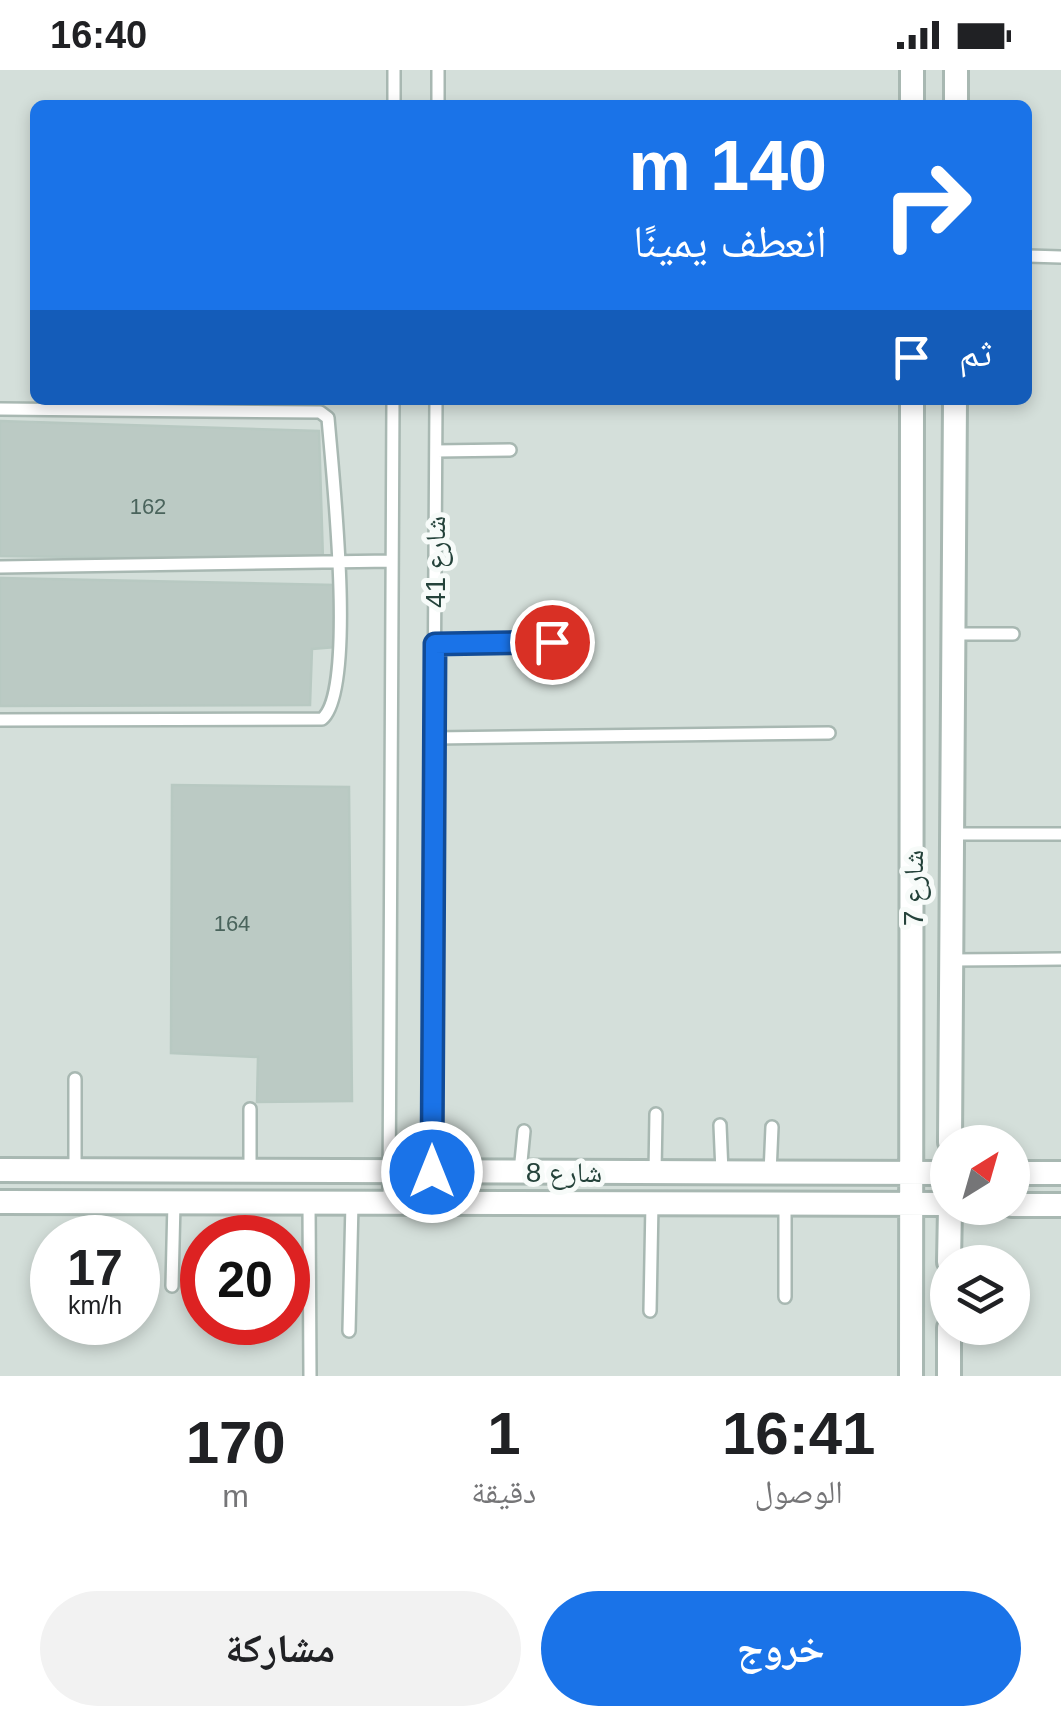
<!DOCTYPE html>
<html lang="ar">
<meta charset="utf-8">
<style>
:root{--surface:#fff;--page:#f2f2f2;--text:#202124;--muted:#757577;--accent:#1a73e8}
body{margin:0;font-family:Helvetica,"Noto Naskh Arabic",sans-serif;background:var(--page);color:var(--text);direction:rtl;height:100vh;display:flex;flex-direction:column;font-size:38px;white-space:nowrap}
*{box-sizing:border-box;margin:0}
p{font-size:32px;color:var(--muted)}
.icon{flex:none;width:55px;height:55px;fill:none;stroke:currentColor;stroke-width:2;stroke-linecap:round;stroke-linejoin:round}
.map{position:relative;height:1306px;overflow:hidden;direction:ltr}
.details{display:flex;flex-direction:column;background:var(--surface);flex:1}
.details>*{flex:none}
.guide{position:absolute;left:30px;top:30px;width:1002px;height:305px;border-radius:15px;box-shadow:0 5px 15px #0003;direction:rtl;background:#1a73e8;color:#fff;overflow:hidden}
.needle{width:65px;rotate:37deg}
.buttons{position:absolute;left:930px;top:1055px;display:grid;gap:20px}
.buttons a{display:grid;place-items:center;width:100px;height:100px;border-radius:50%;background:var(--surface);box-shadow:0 5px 15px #0003;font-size:50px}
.speed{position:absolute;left:30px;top:1145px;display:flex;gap:20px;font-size:50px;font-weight:700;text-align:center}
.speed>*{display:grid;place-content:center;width:130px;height:130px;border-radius:50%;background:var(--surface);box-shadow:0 5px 15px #0003;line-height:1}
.speed small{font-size:25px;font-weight:400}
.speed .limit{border:15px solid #d22;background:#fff;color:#111}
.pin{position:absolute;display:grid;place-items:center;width:85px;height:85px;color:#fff;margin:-42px;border:5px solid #fff;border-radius:50%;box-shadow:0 2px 10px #0007}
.me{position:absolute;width:110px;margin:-55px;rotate:0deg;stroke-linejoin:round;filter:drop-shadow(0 0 8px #0008)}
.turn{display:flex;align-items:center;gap:35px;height:210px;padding:0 40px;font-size:45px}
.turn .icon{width:130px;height:130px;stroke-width:2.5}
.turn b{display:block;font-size:70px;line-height:85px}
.then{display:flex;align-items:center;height:95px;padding:0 40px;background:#0003;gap:20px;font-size:38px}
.eta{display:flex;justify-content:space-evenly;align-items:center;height:170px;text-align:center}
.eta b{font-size:60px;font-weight:700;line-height:70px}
.button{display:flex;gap:20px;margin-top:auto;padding:20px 40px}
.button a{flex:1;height:115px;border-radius:60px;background:var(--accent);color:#fff;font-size:40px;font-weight:700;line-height:115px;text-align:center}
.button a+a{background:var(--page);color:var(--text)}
.status{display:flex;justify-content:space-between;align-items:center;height:70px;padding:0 50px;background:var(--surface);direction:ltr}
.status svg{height:28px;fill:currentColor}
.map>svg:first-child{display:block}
.built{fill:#d4dfda;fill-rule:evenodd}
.building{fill:#bbcac4;stroke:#b8c9c2;stroke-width:2.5}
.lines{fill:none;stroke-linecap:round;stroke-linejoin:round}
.lane-casing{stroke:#a8b8b2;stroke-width:16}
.street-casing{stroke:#a8b8b2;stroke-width:28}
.lane{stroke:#fff;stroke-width:11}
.street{stroke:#fff;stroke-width:22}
.route-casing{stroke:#114b97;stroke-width:25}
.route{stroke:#1a73e8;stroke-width:18}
.labels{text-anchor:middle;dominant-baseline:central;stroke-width:10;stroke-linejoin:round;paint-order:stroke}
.number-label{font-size:22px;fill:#4a645c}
.street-label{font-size:28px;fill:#24423a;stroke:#f7fbf9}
</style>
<div class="status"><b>16:40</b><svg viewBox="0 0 49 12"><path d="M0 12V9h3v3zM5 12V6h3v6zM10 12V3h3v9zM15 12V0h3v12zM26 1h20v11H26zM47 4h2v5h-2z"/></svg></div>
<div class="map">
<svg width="1061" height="1306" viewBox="0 0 1061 1306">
<rect width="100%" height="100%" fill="#e6efeb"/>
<path class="built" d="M0,0H1061V1306H0ZM35,35H1028V330H35ZM948,1072H1012V1138H948ZM52,1168H138V1252H52ZM202,1168H288V1252H202ZM948,1192H1012V1258H948Z"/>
<path class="building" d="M0,351L319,361L323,490L0,486Z
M0,508L335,515V577L312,579L310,635L0,636Z
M172,715L349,717L352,1031L257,1032L258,987L171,983Z"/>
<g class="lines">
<g class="lane-casing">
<path id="lane" d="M394,35V0
M438,35V0
M1028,186L1061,187
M0,339L320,342L328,348C332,399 357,621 322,649L0,650
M436,381L510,380
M0,497L392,491
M953,564H1013
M435,574L552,572
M434,668L829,663
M952,764H1061
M951,890L1061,889
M720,1055L722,1102
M75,1100V1009
M250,1101V1039
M520,1102L524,1061
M655,1102L656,1044
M770,1103L772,1057
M309,1133L310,1306
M389,1133L393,330
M431,1133L436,330
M785,1134V1227
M172,1216L174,1132
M650,1241L652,1133
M349,1261L352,1133"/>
</g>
<g class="street-casing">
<path id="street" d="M912,35V0
M956,35V0
M950,1072L955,330
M0,1100L948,1103
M1012,1103H1061
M0,1132L948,1134
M1012,1135H1061
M949,1192L950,1138
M911,1306L912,330
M949,1306V1258"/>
</g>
<use href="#lane" class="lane"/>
<use href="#street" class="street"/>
</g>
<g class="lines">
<g class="route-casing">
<path id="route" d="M432,1102L435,574L552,572"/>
</g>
<use href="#route" class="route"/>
</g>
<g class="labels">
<g class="number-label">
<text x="148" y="436">162</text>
<text x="232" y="853">164</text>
</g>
<g class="street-label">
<text transform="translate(435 492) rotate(-90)">شارع 41</text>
<text transform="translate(913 818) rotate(-90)">شارع 7</text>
<text x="564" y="1102">شارع 8</text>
</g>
</g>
</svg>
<div class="buttons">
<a><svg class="needle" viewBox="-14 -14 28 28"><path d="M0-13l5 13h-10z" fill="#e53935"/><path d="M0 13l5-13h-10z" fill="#757577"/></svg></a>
<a><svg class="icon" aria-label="layers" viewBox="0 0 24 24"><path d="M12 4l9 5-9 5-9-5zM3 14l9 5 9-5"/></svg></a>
</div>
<div class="speed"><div>17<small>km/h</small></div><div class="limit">20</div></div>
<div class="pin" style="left:552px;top:572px;background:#d93025"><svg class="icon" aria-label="arrive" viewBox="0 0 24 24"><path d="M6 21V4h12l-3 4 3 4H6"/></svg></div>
<svg class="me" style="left:432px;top:1102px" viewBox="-20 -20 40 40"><circle r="17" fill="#1a73e8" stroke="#fff" stroke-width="3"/><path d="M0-11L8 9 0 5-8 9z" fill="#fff"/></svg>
<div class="guide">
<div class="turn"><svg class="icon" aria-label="right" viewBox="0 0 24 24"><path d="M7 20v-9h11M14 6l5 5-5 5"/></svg><div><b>140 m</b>انعطف يمينًا</div></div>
<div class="then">ثم<svg class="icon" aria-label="arrive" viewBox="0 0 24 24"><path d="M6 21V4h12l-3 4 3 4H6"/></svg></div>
</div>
</div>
<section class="details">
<div class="eta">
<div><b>16:41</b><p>الوصول</p></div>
<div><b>1</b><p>دقيقة</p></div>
<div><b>170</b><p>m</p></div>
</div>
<div class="button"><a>خروج</a><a>مشاركة</a></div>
</section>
